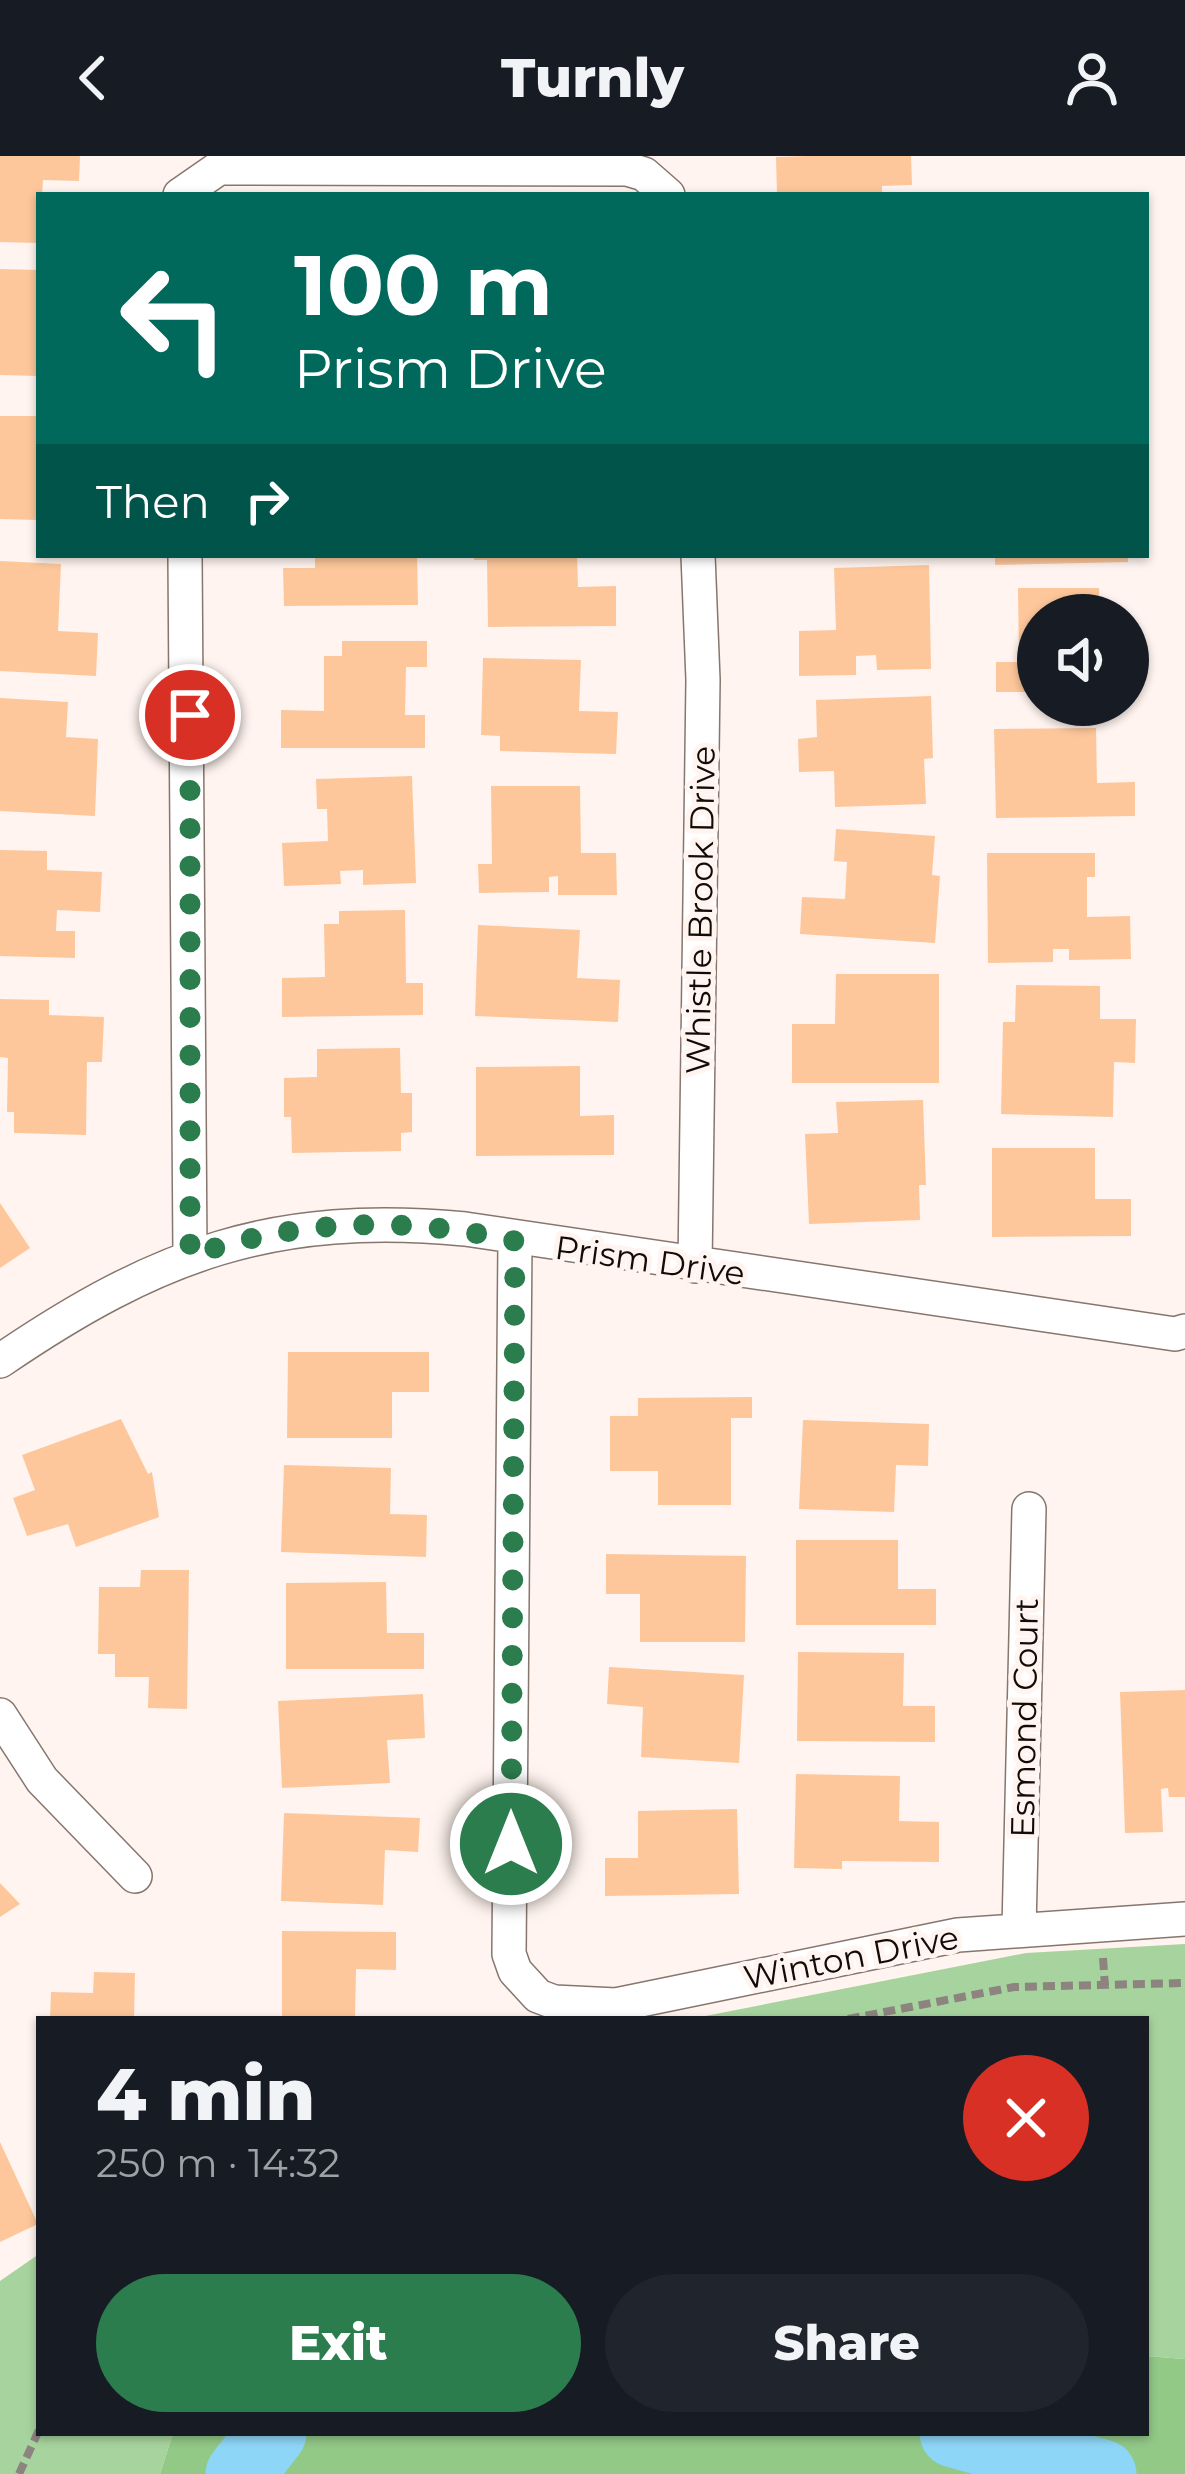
<!DOCTYPE html>
<meta charset="utf-8">
<style>
:root{--surface:#171b24;--page:#20242c;--text:#f1f3f6;--muted:#9ea1a6;--accent:#2c7d4e}
body{margin:0;font-family:Montserrat,sans-serif;background:var(--page);color:var(--text);height:100vh;display:flex;flex-direction:column;font-size:45px;white-space:nowrap}
*{box-sizing:border-box;margin:0}
p{font-size:39px;color:var(--muted)}
.icon{flex:none;width:66px;height:66px;fill:none;stroke:currentColor;stroke-width:2;stroke-linecap:round;stroke-linejoin:round}
.map{position:relative;flex:1;overflow:hidden}
.details{position:absolute;left:36px;top:1860px;width:1113px;height:420px;display:flex;flex-direction:column;background:var(--surface);border-radius:0px;box-shadow:0 3px 9px #0004}
.details>*{flex:none}
.top-card{position:absolute;left:36px;top:36px;width:1113px;height:366px;border-radius:0px;box-shadow:0 3px 9px #0004;background:#00695c;color:#fff;overflow:hidden}
.buttons{position:absolute;left:1017px;top:438px;display:grid;gap:24px}
.buttons a{display:grid;place-items:center;width:132px;height:132px;border-radius:50%;background:var(--surface);box-shadow:0 3px 9px #0004;font-size:60px}
.pin{position:absolute;display:grid;place-items:center;width:102px;height:102px;color:#fff;margin:-51px;border:6px solid #fff;border-radius:50%;box-shadow:0 3px 12px #0007}
.me{position:absolute;width:132px;margin:-66px;rotate:0deg;stroke-linejoin:round;filter:drop-shadow(0 0 9px #0008)}
.turn{display:flex;align-items:center;gap:42px;height:252px;padding:0 60px;font-size:54px}
.turn .icon{width:156px;height:156px;stroke-width:2.5}
.turn b{display:block;font-size:84px;line-height:102px}
.then{display:flex;align-items:center;height:114px;padding:0 60px;background:#0003;gap:24px;font-size:45px}
.round{display:grid;place-items:center;flex:none;width:126px;height:126px;border-radius:63px;background:var(--page)}
.head{display:flex;align-items:center;justify-content:space-between;height:204px;padding:0 60px}
h1{font-size:72px;font-weight:800;line-height:90px}
.cta{display:flex;gap:24px;margin-top:auto;padding:24px 60px}
.cta a{flex:1;height:138px;border-radius:72px;background:var(--accent);color:#fff;font-size:48px;font-weight:800;line-height:138px;text-align:center}
.cta a+a{background:var(--page);color:var(--text)}
header{display:flex;justify-content:space-between;align-items:center;height:156px;padding:0 60px;background:var(--surface);font-size:54px;font-weight:800}
.map>svg:first-child{display:block}
.green{fill:#a7d49e}
.forest{fill:#92c987}
.lines{fill:none;stroke-linecap:round;stroke-linejoin:round}
.river{stroke:#8ed6f7;stroke-width:69}
.building{fill:#fec79b}
.minor-casing{stroke:#86766e;stroke-width:36}
.path{stroke:#8d8480;stroke-width:8;stroke-dasharray:12 6;stroke-linecap:butt}
.minor{stroke:#fff;stroke-width:33}
.route{stroke:#2c7d4e;stroke-width:21;stroke-dasharray:0 37.8}
.labels{text-anchor:middle;dominant-baseline:central;stroke-width:10;stroke-linejoin:round;paint-order:stroke}
.street-label{font-size:33px;fill:#110b08;stroke:#fff4ef}
</style>
<header><svg class="icon" aria-label="back" viewBox="0 0 24 24"><path d="M15 5l-7 7 7 7"/></svg>Turnly<svg class="icon" aria-label="person" viewBox="0 0 24 24"><circle cx="12" cy="8" r="4"/><path d="M4 21q1-7 8-7t8 7"/></svg></header>
<div class="map">
<svg width="1185" height="2318" viewBox="0 0 1185 2318">
<rect width="100%" height="100%" fill="#fff4ef"/>
<path class="green" d="M1185,1788V2203L1146,2200V1863H690L1026,1797Z
M39,2098V2277H173L160,2318H0V2125Z"/>
<path class="forest" d="M1146,2200L1185,2203V2318H160L173,2277H1146Z"/>
<g class="lines">
<path class="river" d="M954,2277L1102,2318
M240,2318L272,2277"/>
</g>
<path class="building" d="M0,0H80L79,25L43,24L39,87L0,86Z
M807,0H911L912,29L882,30V39H777L776,1Z
M0,113L39,114V220L0,219Z
M0,260H39V364L0,363Z
M315,399H417L418,449L284,450L283,412H315Z
M474,399H577L578,431L616,430V470L488,471L487,404H474Z
M995,399H1128V406L995,409Z
M0,405L61,408L58,475L98,477L96,520L0,515Z
M929,409L931,513L877,514L876,499L856,500V519L799,520V475L836,474L834,412Z
M1018,432H1099L1100,459H1038V536H996V506H1019Z
M342,485H427V511H406L405,559H425V592H281V554L324,555V500H342Z
M483,502L581,504L579,555L618,556L616,598L500,595V580L481,579Z
M931,540L933,602L924,603L926,648L835,651L834,615L799,616L798,583L817,581L816,544Z
M0,542L68,546L66,581L98,583L95,660L0,655Z
M1096,572L1097,627L1135,626V660L996,662L994,573Z
M412,620L416,727L363,729V714L340,715L341,728L284,730L282,687L328,685L327,653H317L316,623Z
M491,630H580L581,697H616L617,739H558V720L549,721V736L479,737L478,708H492Z
M836,673L935,680L932,719L940,720L935,787L800,778L802,741L845,743L847,706L834,705Z
M0,694L47,695V714L102,716L100,756L57,754L56,775H75V802L0,800Z
M987,697H1095V721H1087V761L1130,760L1131,803L1069,804V793H1053V806L988,807Z
M405,754L406,827H423V859L282,861V822L325,821L324,768H339V755Z
M478,769L580,774L577,822L620,824L618,866L475,860Z
M836,818H939V927H792V868H835Z
M1016,829L1100,830V863H1136L1135,907L1114,906L1113,961L1001,958L1003,866H1015Z
M0,843L49,844V859L104,861L102,906H87L86,979L14,977V956H7L8,902L0,901Z
M400,892L401,937H412V976L401,977V995L292,997L291,961H284V922L317,921V893Z
M580,910V960L614,959V999L476,1000V911Z
M923,944L926,1029H919L920,1064L809,1068L805,978L838,977L836,946Z
M992,992H1095V1043H1131V1080L992,1081Z
M0,1047L30,1092L0,1112Z
M288,1196H429V1236H392V1282H287Z
M752,1241V1262H731V1349H658V1315H610V1260H638V1242Z
M121,1263L148,1318L152,1316L159,1361L76,1391L68,1368L27,1380L13,1342L35,1334L22,1299Z
M803,1264L929,1268L928,1310L896,1309L894,1356L799,1353Z
M284,1309L391,1312L390,1358L427,1359L426,1401L281,1396Z
M796,1384H898V1433H936V1469H796Z
M606,1398L746,1400L745,1486H640V1438H606Z
M141,1414H189L187,1553L148,1552L149,1521H115V1498H98L99,1431H140Z
M386,1426L387,1477H424V1513H286V1427Z
M798,1496L904,1497L903,1550H935V1586L797,1585Z
M609,1511L744,1519L739,1607L641,1601L643,1551L607,1548Z
M1185,1534V1641H1169L1168,1632L1161,1633L1163,1676L1125,1677L1120,1536Z
M423,1538L425,1582L387,1584L390,1627L282,1632L278,1545Z
M796,1618L900,1620L899,1665L939,1666V1706L842,1705V1713L794,1712Z
M737,1653L739,1738L605,1740V1702H638V1655Z
M284,1657L420,1662L418,1696L385,1694L383,1749L281,1745Z
M0,1727L20,1748L0,1761Z
M282,1775L396,1776V1814L356,1813L355,1862H282Z
M94,1816L135,1817L134,1863H50L51,1836L93,1837Z
M0,1986L38,2068L0,2086Z"/>
<g class="lines">
<g class="minor-casing">
<path id="minor" d="M180,39L219,12L627,13L644,18L668,39
M185,399L190,1099
M515,1085L509,1798L515,1815L538,1840L554,1846L616,1849L958,1779L1185,1763
M695,1110L703,524L698,399
M0,1205C157,1098 273,1055 465,1073L1175,1178L1185,1175
M0,1559L42,1624L135,1720
M1019,1772L1029,1353"/>
</g>
<path class="path" d="M1103,1802L1105,1831
M848,1863L1014,1831L1185,1827
M19,2318L39,2274"/>
<use href="#minor" class="minor"/>
</g>
<g class="lines">
<path class="route" d="M190,559V1100C298,1063 404,1060 515,1085L511,1688"/>
</g>
<g class="labels">
<g class="street-label">
<text transform="translate(700 754) rotate(-89)">Whistle Brook Drive</text>
<text transform="translate(650 1104) rotate(8)">Prism Drive</text>
<text transform="translate(1024 1562) rotate(-89)">Esmond Court</text>
<text transform="translate(851 1801) rotate(-11)">Winton Drive</text>
</g>
</g>
</svg>
<div class="buttons">
<a><svg class="icon" aria-label="sound" viewBox="0 0 24 24"><path d="M4 9h4l5-4v14l-5-4H4zM17 9q2 3 0 6"/></svg></a>
</div>
<div class="pin" style="left:190px;top:559px;background:#d93025"><svg class="icon" aria-label="arrive" viewBox="0 0 24 24"><path d="M6 21V4h12l-3 4 3 4H6"/></svg></div>
<svg class="me" style="left:511px;top:1688px" viewBox="-20 -20 40 40"><circle r="17" fill="#2c7d4e" stroke="#fff" stroke-width="3"/><path d="M0-11L8 9 0 5-8 9z" fill="#fff"/></svg>
<div class="top-card">
<div class="turn"><svg class="icon" aria-label="left" viewBox="0 0 24 24"><path d="M17 20v-9H6M10 6l-5 5 5 5"/></svg><div><b>100 m</b>Prism Drive</div></div>
<div class="then">Then<svg class="icon" aria-label="right" viewBox="0 0 24 24"><path d="M7 20v-9h11M14 6l5 5-5 5"/></svg></div>
</div>
<section class="details">
<div class="head"><div><h1>4 min</h1><p>250 m · 14:32</p></div><a class="round" style="background:#d93025;color:#fff"><svg class="icon" aria-label="close" viewBox="0 0 24 24"><path d="M6 6l12 12M18 6L6 18"/></svg></a></div>
<div class="cta"><a>Exit</a><a>Share</a></div>
</section>
</div>
